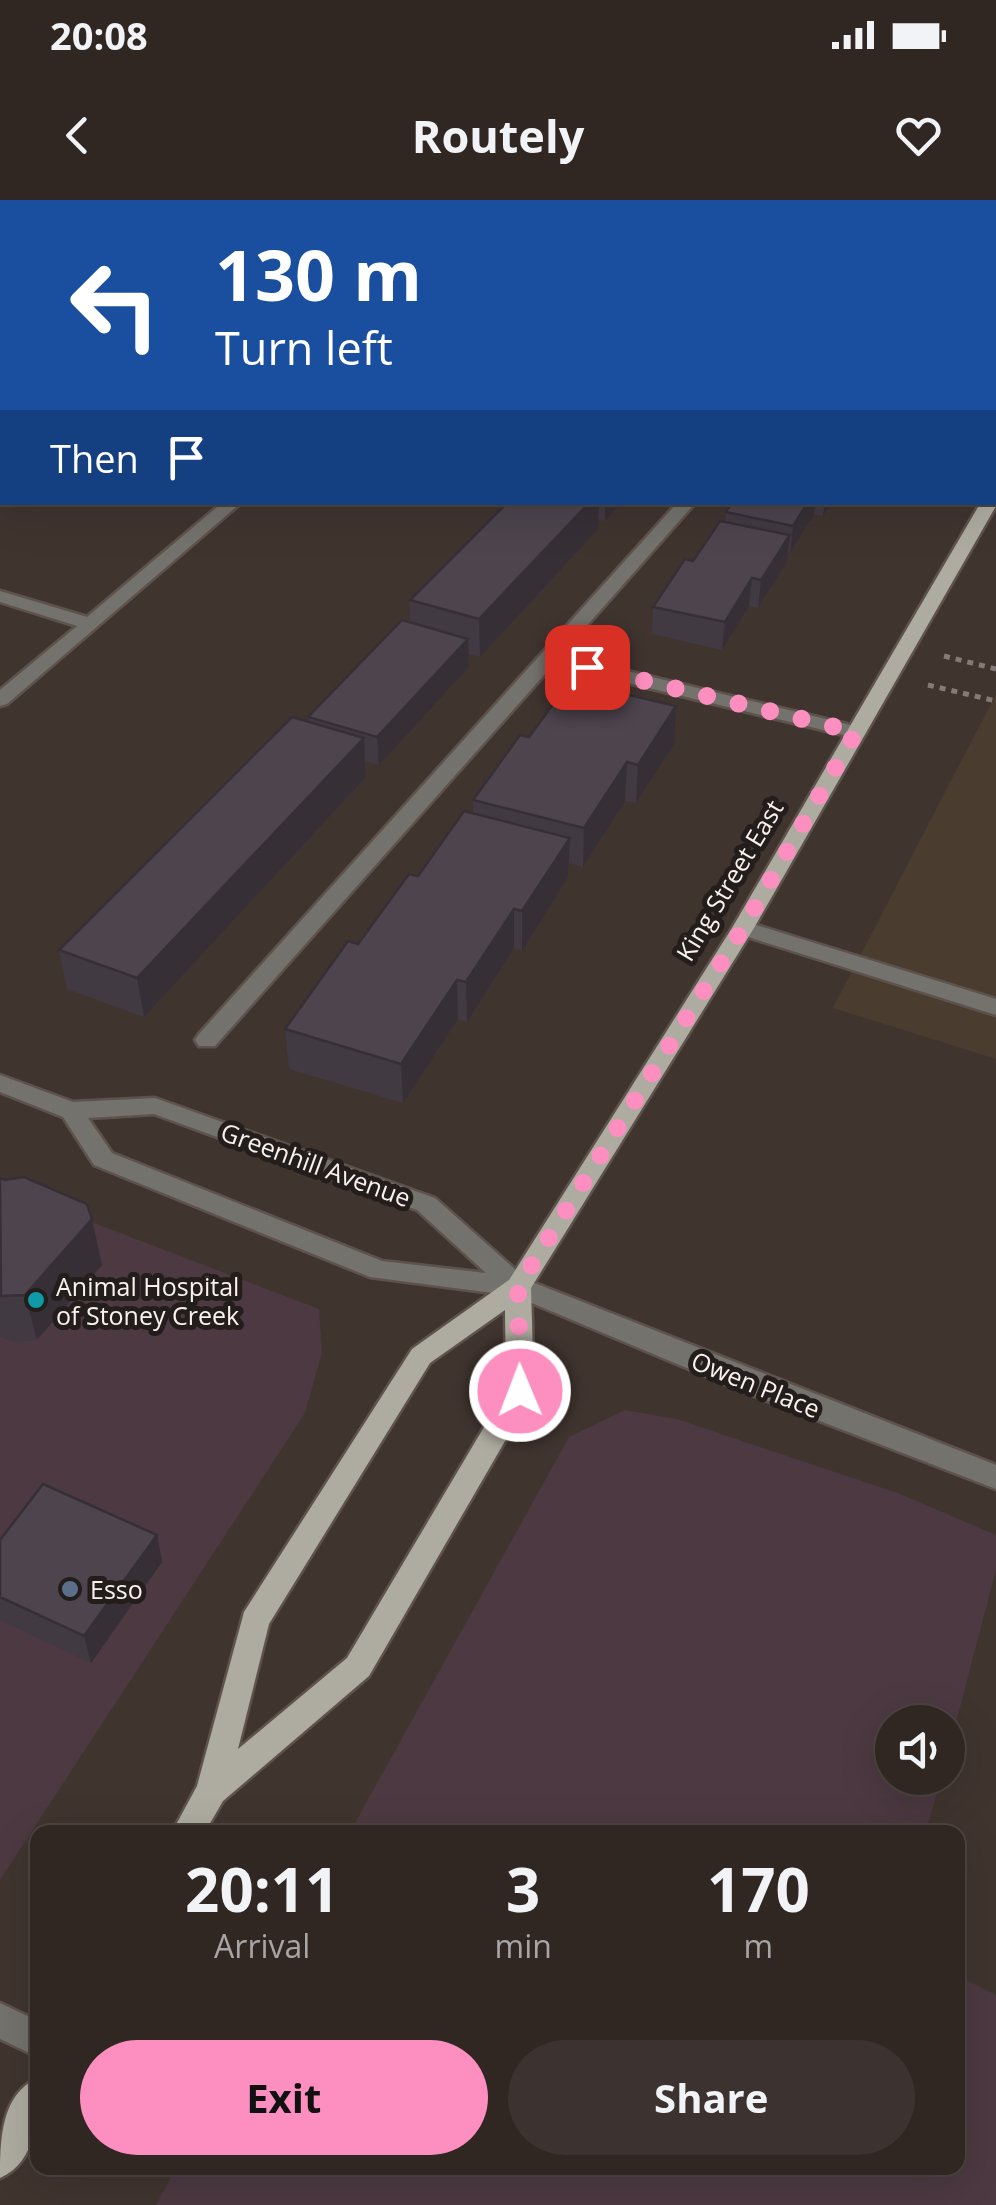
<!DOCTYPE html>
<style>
:root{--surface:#302723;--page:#3c3330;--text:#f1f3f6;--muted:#a8a5a6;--line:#4b4441;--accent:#fd8ec0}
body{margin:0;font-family:"Open Sans",sans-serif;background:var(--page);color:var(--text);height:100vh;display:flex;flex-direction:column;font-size:38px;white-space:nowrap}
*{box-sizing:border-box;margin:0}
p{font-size:32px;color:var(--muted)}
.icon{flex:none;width:55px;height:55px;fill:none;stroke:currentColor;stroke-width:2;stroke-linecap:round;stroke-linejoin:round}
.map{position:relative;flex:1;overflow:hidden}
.drawer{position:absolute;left:30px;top:1625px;width:935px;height:350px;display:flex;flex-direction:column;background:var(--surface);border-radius:20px;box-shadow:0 10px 40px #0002,0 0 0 2px var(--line)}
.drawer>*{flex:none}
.guide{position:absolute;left:0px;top:0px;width:998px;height:305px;box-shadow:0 10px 40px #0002,0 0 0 2px var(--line);background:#1a4fa0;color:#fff;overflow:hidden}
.buttons{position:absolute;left:875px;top:1505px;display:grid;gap:20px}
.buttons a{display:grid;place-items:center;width:90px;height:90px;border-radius:50%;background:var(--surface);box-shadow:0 10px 40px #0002,0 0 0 2px var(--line);font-size:50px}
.pin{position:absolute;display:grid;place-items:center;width:85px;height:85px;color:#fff;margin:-42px;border-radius:20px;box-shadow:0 5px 15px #0006}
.me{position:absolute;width:110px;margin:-55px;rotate:359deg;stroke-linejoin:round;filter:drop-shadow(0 0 8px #0008)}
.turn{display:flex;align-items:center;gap:35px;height:210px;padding:0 50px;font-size:45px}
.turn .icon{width:130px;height:130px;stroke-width:2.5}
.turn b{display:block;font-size:70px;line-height:85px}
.then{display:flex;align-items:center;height:95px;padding:0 50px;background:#0003;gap:20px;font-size:38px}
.eta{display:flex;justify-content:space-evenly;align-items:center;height:170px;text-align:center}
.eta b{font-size:60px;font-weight:700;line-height:70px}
.primary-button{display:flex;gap:20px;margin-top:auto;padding:20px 50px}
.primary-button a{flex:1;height:115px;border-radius:60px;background:var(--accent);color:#111;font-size:40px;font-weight:700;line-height:115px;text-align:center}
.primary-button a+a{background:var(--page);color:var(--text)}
.status{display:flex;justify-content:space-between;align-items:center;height:70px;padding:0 50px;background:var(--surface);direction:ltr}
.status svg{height:28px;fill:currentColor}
header{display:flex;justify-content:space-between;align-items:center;height:130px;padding:0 50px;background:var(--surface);font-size:45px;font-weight:700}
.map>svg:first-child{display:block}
.commercial{fill:#4c3941}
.medical{fill:#4a3c2e}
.green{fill:#61653d}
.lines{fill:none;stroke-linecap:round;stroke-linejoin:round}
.minor-casing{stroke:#5e524d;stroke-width:5}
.major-casing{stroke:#5e524d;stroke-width:5}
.path{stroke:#857a76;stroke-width:5;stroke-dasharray:6 6;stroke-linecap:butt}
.minor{fill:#73726c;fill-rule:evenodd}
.major{fill:#aeaca0;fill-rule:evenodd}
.wall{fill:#423a42}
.shaded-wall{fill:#363036}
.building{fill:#4d444d;stroke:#363036;stroke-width:2.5}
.route{stroke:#fd8ec0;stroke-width:18;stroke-dasharray:0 32.4}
.culture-dot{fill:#0f9aa8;stroke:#231d1b;stroke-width:4}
.service-dot{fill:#5c6f8a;stroke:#231d1b;stroke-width:4}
.labels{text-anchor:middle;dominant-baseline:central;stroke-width:10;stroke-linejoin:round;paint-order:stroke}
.street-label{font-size:25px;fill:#f9f1ed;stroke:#231d1b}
.poi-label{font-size:25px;fill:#f9f1ed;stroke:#231d1b;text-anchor:start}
</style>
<div class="status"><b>20:08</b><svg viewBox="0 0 49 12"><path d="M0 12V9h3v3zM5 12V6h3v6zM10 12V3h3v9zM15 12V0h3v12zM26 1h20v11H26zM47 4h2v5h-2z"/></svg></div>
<header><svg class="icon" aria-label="back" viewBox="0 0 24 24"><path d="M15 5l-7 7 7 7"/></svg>Routely<svg class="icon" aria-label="heart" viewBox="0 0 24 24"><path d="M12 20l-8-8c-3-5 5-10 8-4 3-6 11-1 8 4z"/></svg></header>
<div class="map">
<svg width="996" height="2005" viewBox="0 0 996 2005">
<rect width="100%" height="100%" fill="#40342f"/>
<path class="commercial" d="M0,987L319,1109L322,1153L305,1213L0,1680Z
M625,1210L677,1219L898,1293L996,1335V1370L948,1553V1522H892V1578H941L926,1632H350L569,1237Z
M958,1776L996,1795V2005H156L176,1968H958Z"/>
<path class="medical" d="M996,494V859L833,808Z"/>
<path class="green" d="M0,0H837L2,2V28Z"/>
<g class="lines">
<g class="minor-casing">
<path id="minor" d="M0,103H2V112H0Z
M995,174H996V184H995Z
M223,302H242L7,504L0,506V490L77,426L0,402V391L87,417Z
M678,302H696L561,455L863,528V536L856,538L553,465L215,846H199L195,840L199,834Z
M743,721L996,799V815L735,733L732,728L735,723Z
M0,875L73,902L155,898L435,998L527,1080L996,1265V1289L739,1190L515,1096L370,1077L94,965L63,917L0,892ZM154,914L417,1010L486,1073L382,1061L112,953L88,918Z
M0,1803L38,1821V1857L0,1839Z"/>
</g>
<g class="major-casing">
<path id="major" d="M996,298V306L754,728L531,1088L534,1191L369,1476L223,1601L205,1632H172L197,1586L244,1412L412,1149L509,1080L732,728L981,302H995ZM505,1110L506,1190L347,1458L238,1549L269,1424L430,1163Z
M38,1878C38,1913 38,1962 0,1978C0,1943 0,1894 38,1878Z"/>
</g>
<path class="path" d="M944,456L996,469
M928,485L996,501"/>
<use href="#minor" class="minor"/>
<use href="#major" class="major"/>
</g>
<path class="wall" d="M508,302H622L605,321L598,319V329L480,457L469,454V467L379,565L366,561V577L144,817L67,789L59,750L309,522L308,517L410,423V400Z
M732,302H832L823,316L814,314L790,353L788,352L787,362L758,408L749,406L722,450L652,434L653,407L725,322L726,312Z
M529,537L674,544L636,603L625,601L583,667L569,663L568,677L522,751L514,748L467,822L458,819L403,903L289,869L285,829L473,613V600Z
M0,978L102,1065L37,1140L13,1142L0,1136Z
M157,1335L162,1362L91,1463L0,1420V1340Z"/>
<path class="shaded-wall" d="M996,39V73L995,74V40Z
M590,302H599L598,329L480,457L479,419Z
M605,302H622L605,321Z
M808,302H815L814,314L790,353L793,326Z
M825,302H832L823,316Z
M790,335L787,362L758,408L761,380Z
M752,378L749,406L722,450L725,422Z
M468,439L469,467L379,565L377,537Z
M676,506L674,544L636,603L638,565Z
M364,538L366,577L144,817L137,778Z
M627,562L625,601L583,667L584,628Z
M570,638L568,677L522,751V711Z
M514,709V748L467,822L466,782Z
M457,780L458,819L403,903L401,864Z
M92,1019L102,1065L37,1140L25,1095Z
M157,1335L162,1362L91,1463L84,1436Z"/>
<path class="building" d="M828,0H996V39L995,40V2H825Z
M508,302H590L479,419L410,400Z
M732,302H808L793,326L726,312Z
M720,321L790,335L761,380L752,378L725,422L653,407L685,359L693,361Z
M402,420L468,439L377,537L308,517Z
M570,481L676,506L638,565L627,562L584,628L473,600L520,535L529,537Z
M292,517L364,538L137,778L59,750Z
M464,611L570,638L522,711L514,709L466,782L457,780L401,864L285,829L348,741L358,744L409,674L418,676Z
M24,977L87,1004L92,1019L25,1095L1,1096L0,978L5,980Z
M43,1284L157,1335L84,1436L0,1397V1340Z"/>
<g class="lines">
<path class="route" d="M520,1191L518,1087L743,728L856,532L587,467"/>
</g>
<circle class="culture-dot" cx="36" cy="1100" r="10"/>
<circle class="service-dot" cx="70" cy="1389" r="10"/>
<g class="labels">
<g class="street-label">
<text transform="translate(729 680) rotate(-59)">King Street East</text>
<text transform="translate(316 964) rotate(20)">Greenhill Avenue</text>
<text transform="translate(756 1184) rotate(22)">Owen Place</text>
</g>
<g class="poi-label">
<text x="56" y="1086">Animal Hospital<tspan x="56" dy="29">of Stoney Creek</tspan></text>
<text x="90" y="1389">Esso</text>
</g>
</g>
</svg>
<div class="buttons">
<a><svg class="icon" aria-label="sound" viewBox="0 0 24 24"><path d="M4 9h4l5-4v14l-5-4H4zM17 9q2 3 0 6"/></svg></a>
</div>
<div class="pin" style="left:587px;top:467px;background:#d93025"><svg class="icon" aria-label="arrive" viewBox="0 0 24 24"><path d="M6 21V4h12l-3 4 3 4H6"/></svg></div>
<svg class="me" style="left:520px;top:1191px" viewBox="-20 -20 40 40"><circle r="17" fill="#fd8ec0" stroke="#fff" stroke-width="3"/><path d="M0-11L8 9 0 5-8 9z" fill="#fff"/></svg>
<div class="guide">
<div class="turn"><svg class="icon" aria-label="left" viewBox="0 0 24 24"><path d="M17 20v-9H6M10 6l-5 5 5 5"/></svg><div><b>130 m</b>Turn left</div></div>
<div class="then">Then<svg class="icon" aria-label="arrive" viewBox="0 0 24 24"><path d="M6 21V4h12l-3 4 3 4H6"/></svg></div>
</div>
<section class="drawer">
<div class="eta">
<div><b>20:11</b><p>Arrival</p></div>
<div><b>3</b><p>min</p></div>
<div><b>170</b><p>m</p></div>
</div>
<div class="primary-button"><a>Exit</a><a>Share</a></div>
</section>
</div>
